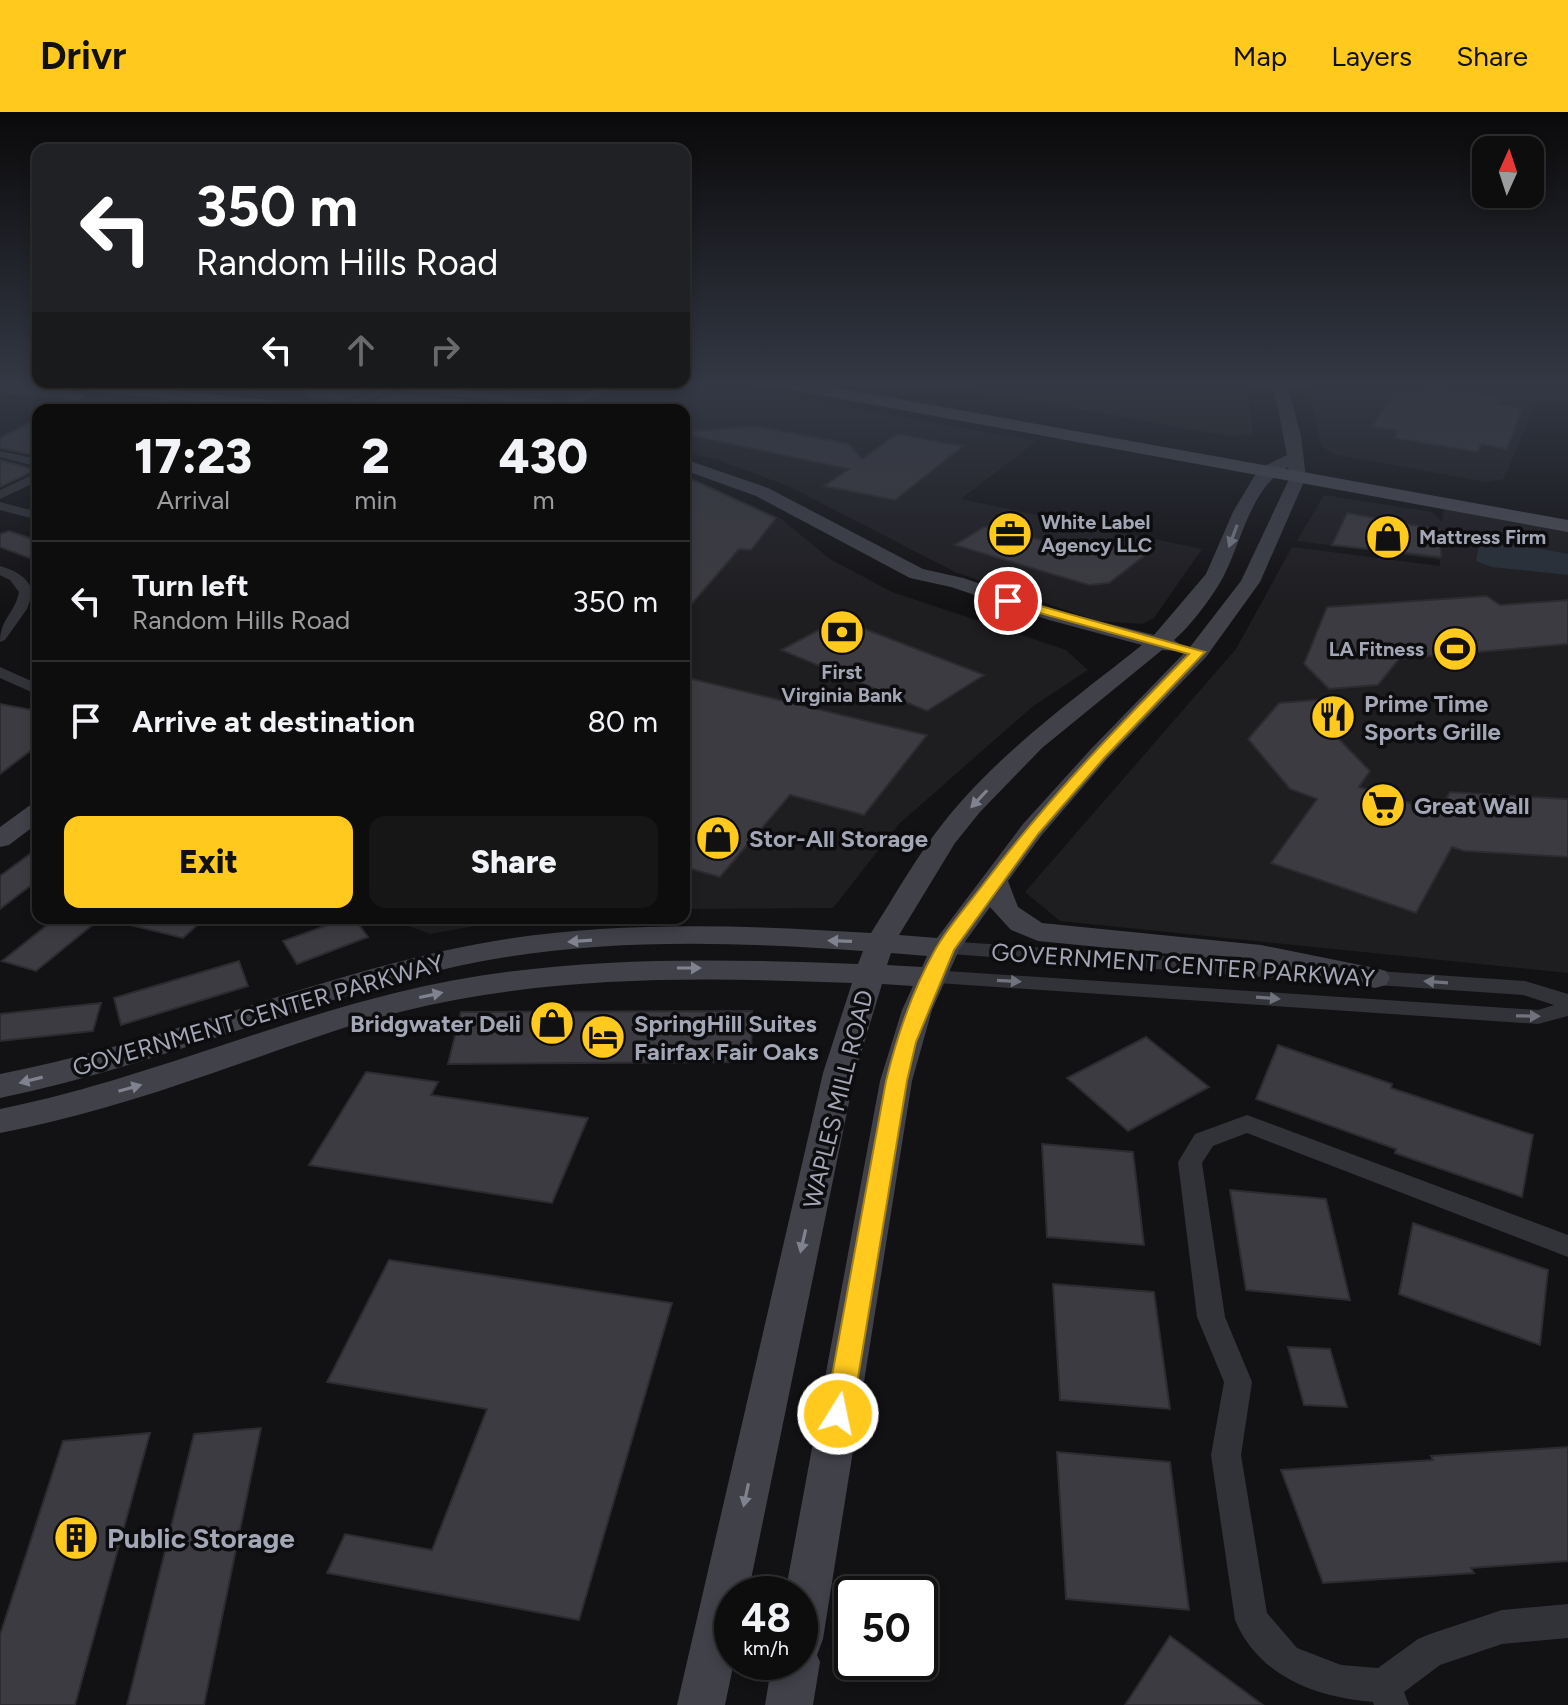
<!DOCTYPE html>
<style>
:root{--surface:#0e0d0e;--page:#171617;--text:#f1f3f6;--muted:#9b9c9e;--line:#2e2d2e;--accent:#ffc91e}
body{margin:0;font-family:Figtree,sans-serif;background:var(--page);color:var(--text);height:100vh;display:flex;flex-direction:column;font-size:30px;white-space:nowrap}
*{box-sizing:border-box;margin:0}
p{font-size:26px;color:var(--muted)}
.icon{flex:none;width:44px;height:44px;fill:none;stroke:currentColor;stroke-width:2;stroke-linecap:round;stroke-linejoin:round}
.map{position:relative;flex:1;overflow:hidden}
.drawer{position:absolute;left:32px;top:292px;width:658px;height:520px;display:flex;flex-direction:column;background:var(--surface);border-radius:16px;box-shadow:0 4px 12px #0003,0 0 0 2px var(--line)}
.drawer>*{flex:none}
.top-card{position:absolute;left:32px;top:32px;width:658px;height:244px;border-radius:16px;box-shadow:0 4px 12px #0003,0 0 0 2px var(--line);background:#202124;color:#fff;overflow:hidden}
.needle{width:52px;rotate:3deg}
.fabs{position:absolute;left:1472px;top:24px;display:grid;gap:16px}
.fabs a{display:grid;place-items:center;width:72px;height:72px;border-radius:16px;background:var(--surface);box-shadow:0 4px 12px #0003,0 0 0 2px var(--line);font-size:40px}
.speed{position:absolute;left:714px;top:1464px;display:flex;gap:16px;font-size:40px;font-weight:700;text-align:center}
.speed>*{display:grid;place-content:center;width:104px;height:104px;border-radius:50%;background:var(--surface);box-shadow:0 4px 12px #0003,0 0 0 2px var(--line);line-height:1}
.speed small{font-size:20px;font-weight:400}
.speed .limit{border:4px solid #111;border-radius:12px;background:#fff;color:#111}
.pin{position:absolute;display:grid;place-items:center;width:68px;height:68px;color:#fff;margin:-34px;border:4px solid #fff;border-radius:50%;box-shadow:0 2px 8px #0007}
.me{position:absolute;width:88px;margin:-44px;rotate:10deg;stroke-linejoin:round;filter:drop-shadow(0 0 6px #0008)}
.turn{display:flex;align-items:center;gap:28px;height:168px;padding:0 32px;font-size:36px}
.turn .icon{width:104px;height:104px;stroke-width:2.5}
.turn b{display:block;font-size:56px;line-height:68px}
.lanes{display:flex;align-items:center;height:76px;padding:0 32px;background:#0003;justify-content:center;gap:40px;direction:ltr}
.lanes .off{opacity:.35}
.eta{display:flex;justify-content:space-evenly;align-items:center;height:136px;text-align:center}
.eta b{font-size:48px;font-weight:800;line-height:56px}
.action{display:flex;gap:16px;margin-top:auto;padding:16px 32px}
.action a{flex:1;height:92px;border-radius:16px;background:var(--accent);color:#111;font-size:32px;font-weight:800;line-height:92px;text-align:center}
.action a+a{background:var(--page);color:var(--text)}
ul{padding:0;list-style:none}
li{display:flex;align-items:center;gap:24px;height:120px;padding:0 32px;border-top:2px solid var(--line)}
li div{flex:1}
li b{display:block;font-size:30px}
li em{font-style:normal}
header{display:flex;align-items:center;gap:48px;box-sizing:border-box;height:112px;padding:0 40px;background:var(--accent);color:#111}
header strong{font-size:38px}
nav{display:flex;gap:44px;margin-inline-start:auto;font-size:28px}
.map>svg:first-child{display:block}
.built{fill:#1e1d20}
.green{fill:#1b231d}
.water{fill:#272f38}
.building{fill:#3c3b41;stroke:#2c2b2f;stroke-width:2}
.lines{fill:none;stroke-linecap:round;stroke-linejoin:round}
.street{fill:#323338;fill-rule:evenodd}
.secondary{fill:#404149;fill-rule:evenodd}
.primary{fill:#4e4f58;fill-rule:evenodd}
.oneway{fill:#80838f}
.oneway2{fill:#70727d}
.route{fill:#ffc91e;stroke:#a68314;stroke-width:2}
.labels{text-anchor:middle;dominant-baseline:central;stroke-width:7;stroke-linejoin:round;paint-order:stroke}
.far-poi-label{font-size:20px;font-weight:bold;fill:#a2a6b5;stroke:#0d0c0e;text-anchor:start}
.poi-label{font-size:24px;font-weight:bold;fill:#a2a6b5;stroke:#0d0c0e;text-anchor:start}
.street-label{font-size:24px;fill:#a2a6b5;stroke:#0d0c0e}
.near-poi-label{font-size:28px;font-weight:bold;fill:#a2a6b5;stroke:#0d0c0e;text-anchor:start}
</style>
<header>
<strong>Drivr</strong>
<nav><a>Map</a><a>Layers</a><a>Share</a></nav>
</header>
<div class="map">
<svg width="1568" height="1593" viewBox="0 0 1568 1593">
<rect width="100%" height="100%" fill="#121113"/>
<path class="built" d="M716,272L1037,329L961,387L1202,437L1154,506L1142,512L1097,509L955,460L788,374L719,348L684,340V298H646Z
M1307,272H1568V292L1537,288L1504,367L1486,370L1333,342L1321,334Z
M684,363L780,406L830,447L892,480L1066,538L1088,558L1032,595L899,712L833,796L684,797Z
M1324,383L1432,400L1442,410L1444,396L1568,419V861L1060,809L1025,780L1236,537L1292,435L1440,454V448L1435,447L1297,429Z
M386,806H522L430,822Z"/>
<path class="green" d="M935,272H1247L1253,322L1229,324Z"/>
<path class="water" d="M1488,427L1568,442V463L1492,455L1476,449L1479,433Z"/>
<path class="building" d="M307,272H381L345,289L306,285Z
M1424,274L1500,285L1497,292L1522,296L1507,337L1481,332L1478,340L1394,326L1398,319L1372,315L1396,277L1421,281Z
M393,281L470,289L450,298L366,292Z
M31,310L38,312V344L0,336V326Z
M756,314L849,332L862,347L897,322L963,334L895,388L824,374L849,357L692,324L693,319Z
M0,348L36,358L0,375Z
M684,364L776,406L751,438L739,437L684,501Z
M1347,401L1440,418L1441,445L1332,433Z
M984,415H995L1063,434L1080,433L1097,428L1148,441L1109,471L1089,473L955,433Z
M9,419L38,429V449L0,435V422Z
M1487,484L1500,493L1568,488V532L1399,547L1378,573L1329,577L1304,552L1327,495Z
M839,507L984,563L927,599L781,538Z
M684,565L879,612L927,623L864,703L790,683L720,765L684,755Z
M1327,587L1350,612L1338,626L1370,659L1359,675L1439,700L1450,680L1568,687V745L1464,739L1452,735L1416,801L1271,751L1317,687L1290,677L1248,627L1279,591Z
M0,592L38,599V633L0,662Z
M38,736V768L0,797V764Z
M56,806H101L36,859L2,849Z
M131,806H205L183,826L130,813Z
M347,806H354L368,825L297,852L283,829Z
M239,849L248,874L121,913L114,886Z
M101,891L93,919L0,929V902Z
M752,899L751,950L448,952L461,900Z
M1146,925L1209,975L1128,1019L1067,966Z
M1278,933L1392,972L1391,976L1533,1023L1522,1085L1395,1041L1396,1037L1256,987Z
M366,960L438,970L431,983L588,1006L552,1091L309,1053Z
M1042,1032L1133,1040L1144,1133L1047,1125Z
M1230,1078L1326,1087L1350,1188L1246,1178Z
M1413,1111L1548,1158L1540,1233L1399,1182Z
M389,1148L672,1191L579,1508L327,1461L345,1422L432,1438L487,1297L327,1270Z
M1053,1172L1154,1180L1170,1297L1060,1288Z
M1288,1235L1330,1237L1347,1295L1304,1293Z
M261,1316L204,1593H127L194,1322Z
M150,1321L75,1593H0V1523L63,1329Z
M1568,1335V1449L1471,1456L1474,1461L1323,1471L1281,1358L1433,1348L1431,1344Z
M1057,1340L1170,1350L1189,1498L1066,1487Z
M1170,1524L1263,1593H1125Z"/>
<g class="lines">
<path class="street" d="M405,272L565,290L610,272H626L566,296L393,278L357,292L348,290L389,272Z
M170,282L179,284L158,298H145Z
M38,303V309L33,308V304Z
M0,339L38,347V355L0,345Z
M38,360V369L0,387V378Z
M0,390L38,400V408L0,398Z
M0,454C15,458 28,465 33,480L27,497L5,528L0,530C0,507 15,501 19,480L10,468L0,463Z
M0,555L38,572V583L0,566Z
M945,829L1331,856L1339,858L1342,863L1339,868L1331,870L938,841L935,836L938,831Z
M931,858L1538,898L1554,893L1523,883L1362,872L1354,870L1351,865L1354,860L1362,858L1525,869L1568,882V904L1538,912L923,870L920,865L923,860Z
M1247,1003L1568,1123V1145L1247,1021L1213,1034L1202,1051L1225,1205L1252,1270L1241,1343L1267,1501L1297,1536L1341,1553L1378,1556L1418,1527L1430,1522L1502,1498L1568,1492V1526L1502,1532L1440,1553L1404,1580L1409,1593H1374L1373,1590C1316,1585 1259,1565 1235,1508L1211,1343L1224,1270L1197,1205L1178,1050L1195,1022Z"/>
<path class="secondary" d="M53,272H108L320,293L328,298H275L60,276Z
M1273,272H1287L1301,324L1306,365L1260,470L1206,545L1107,647L1041,724L1008,769L1018,795L1042,811L1261,833L1375,856L1386,859L1390,866L1386,873L1375,876L1261,851L1038,829L1011,818L990,795L959,838L932,898L912,969L823,1527L817,1543L820,1550L813,1593H765L772,1550H800V1482H785L880,969L902,898L913,874L882,872L855,961L748,1482H732L734,1550L725,1593H677L823,961L852,871C700,865 549,863 400,900C335,916 273,941 210,962C141,986 72,1007 0,1021V997C135,970 261,914 395,881C547,843 703,846 858,852L863,839C723,829 579,825 441,858C292,894 151,955 0,986V962C151,933 293,873 443,839C583,807 729,812 871,821C892,788 911,754 934,723C990,647 1069,591 1142,533L1049,508L951,475L910,466L756,384L684,358V347L768,376L923,457L963,466L1063,500L1154,523L1206,462L1233,400L1255,363L1261,356L1287,343ZM1288,355L1290,365L1241,469L1190,535L1091,637L1023,712L937,826L899,823L955,731L980,700L1042,636L1162,538L1179,539L1182,534L1174,528C1190,515 1218,478 1226,459C1243,424 1252,375 1288,355ZM891,841L927,844L922,855L887,853Z
M0,273L79,280L86,284L79,288L0,281Z
M38,691V711L9,733L0,735V715L29,694Z"/>
<path class="primary" d="M780,272H816L1568,408V420L788,277Z"/>
</g>
<defs><path id="oneway-solid" d="M-6-.8H1V-3.2L6.5 0L1 3.2V.8H-6Z" transform="scale(2)"/></defs>
<g class="oneway">
<use href="#oneway-solid" transform="translate(1233 424) rotate(111)"/>
<use href="#oneway-solid" transform="translate(979 687) rotate(133)"/>
<use href="#oneway-solid" transform="translate(580 829) rotate(176)"/>
<use href="#oneway-solid" transform="translate(840 829) rotate(-178)"/>
<use href="#oneway-solid" transform="translate(689 856)"/>
<use href="#oneway-solid" transform="translate(431 883) rotate(-12)"/>
<use href="#oneway-solid" transform="translate(31 968) rotate(166)"/>
<use href="#oneway-solid" transform="translate(130 976) rotate(-16)"/>
<use href="#oneway-solid" transform="translate(803 1129) rotate(103)"/>
<use href="#oneway-solid" transform="translate(746 1383) rotate(102)"/>
</g>
<g class="oneway2">
<use href="#oneway-solid" transform="translate(1009 869) rotate(3)"/>
<use href="#oneway-solid" transform="translate(1436 870) rotate(-176)"/>
<use href="#oneway-solid" transform="translate(1268 886) rotate(4)"/>
<use href="#oneway-solid" transform="translate(1528 904) rotate(1)"/>
</g>
<linearGradient id="sky" x2="0" y2="1"><stop stop-color="#0a090a"/><stop offset="0.55" stop-color="#333844"/><stop offset="1" stop-color="#333844" stop-opacity="0"/></linearGradient>
<rect width="1568" height="495" fill="url(#sky)"/>
<path class="route" d="M1008,485L1205,540L1105,645L1038,722L954,838L916,930L907,969L852,1302L848,1310L838,1314L829,1310L825,1302L886,969C897,924 912,879 935,838C948,815 966,795 982,774C1045,690 1116,616 1189,542L1003,491L1001,489Z"/>
<defs>
<g id="office-disc" transform="scale(2.3)"><circle r="9.5" fill="#ffc91e" stroke="#0d0c0e"/><path d="M-6-3h4V-5.5h4V-3h4V5H-6ZM-1-4.5V-3h2v-1.5ZM-6 0V1H6V0Z" fill="#111"/></g>
<g id="shop-disc" transform="scale(2.3)"><circle r="9.5" fill="#ffc91e" stroke="#0d0c0e"/><path d="M-5-2.5h2.3a2.7 3.5 0 0 1 5.4 0H5L5.5 6h-11ZM-1.5-2.5h3a1.5 2.3 0 0 0-3 0Z" fill="#111"/></g>
<g id="bank-disc" transform="scale(2.3)"><circle r="9.5" fill="#ffc91e" stroke="#0d0c0e"/><path d="M-6-4H6V4H-6ZM0-2.3a2.3 2.3 0 1 0 0 4.6a2.3 2.3 0 1 0 0-4.6Z" fill="#111"/></g>
<g id="stadium-disc" transform="scale(2.3)"><circle r="9.5" fill="#ffc91e" stroke="#0d0c0e"/><path d="M0-5a6.5 5 0 1 0 0 10a6.5 5 0 1 0 0-10ZM-3.5-1.8h7v3.6h-7Z" fill="#111"/></g>
<g id="restaurant-disc" transform="scale(2.3)"><circle r="9.5" fill="#ffc91e" stroke="#0d0c0e"/><path d="M-5-6h1v4h1v-4h1v4h1v-4h1v5L-1.5 .5V6h-2V.5L-5-1ZM5-6V6H3V1.5H1.5Q1.5-4 5-6Z" fill="#111"/></g>
<g id="supermarket-disc" transform="scale(2.3)"><circle r="9.5" fill="#ffc91e" stroke="#0d0c0e"/><path d="M-6-5.5h2.5l.6 2H6L4.5 2H-2.5L-4.4-4H-6ZM-1.5 3.2a1.3 1.3 0 1 0 .1 0ZM3 3.2a1.3 1.3 0 1 0 .1 0Z" fill="#111"/></g>
<g id="hotel-disc" transform="scale(2.3)"><circle r="9.5" fill="#ffc91e" stroke="#0d0c0e"/><path d="M-6-4.5h1.5V1H6V5H4.5V3h-9V5H-6ZM-4 0a1.8 1.8 0 1 1 3.6 0ZM.5 0V-2.5h3Q6-2.5 6 0Z" fill="#111"/></g>
<g id="building-disc" transform="scale(2.3)"><circle r="9.5" fill="#ffc91e" stroke="#0d0c0e"/><path d="M-4-6H4V6H1V3H-1V6H-4ZM-2.5-4.3h1.7v1.8h-1.7ZM.8-4.3h1.7v1.8H.8ZM-2.5-1h1.7V.8h-1.7ZM.8-1h1.7V.8H.8Z" fill="#111"/></g>
</defs>
<g fill-rule="evenodd">
<use href="#office-disc" x="1010" y="422"/>
<use href="#shop-disc" x="1388" y="425"/>
<use href="#bank-disc" x="842" y="520"/>
<use href="#stadium-disc" x="1455" y="537"/>
<use href="#restaurant-disc" x="1333" y="605"/>
<use href="#supermarket-disc" x="1383" y="693"/>
<use href="#shop-disc" x="718" y="726"/>
<use href="#shop-disc" x="552" y="911"/>
<use href="#hotel-disc" x="603" y="925"/>
<use href="#building-disc" x="76" y="1426"/>
</g>
<g class="labels">
<g class="far-poi-label">
<text x="1041" y="410">White Label<tspan x="1041" dy="23">Agency LLC</tspan></text>
<text x="1419" y="425">Mattress Firm</text>
<text x="1424" y="537" text-anchor="end">LA Fitness</text>
<text x="842" y="560" text-anchor="middle">First<tspan x="842" dy="23">Virginia Bank</tspan></text>
</g>
<g class="poi-label">
<text x="1364" y="591">Prime Time<tspan x="1364" dy="28">Sports Grille</tspan></text>
<text x="1414" y="693">Great Wall</text>
<text x="749" y="726">Stor-All Storage</text>
<text x="521" y="911" text-anchor="end">Bridgwater Deli</text>
<text x="634" y="911">SpringHill Suites<tspan x="634" dy="28">Fairfax Fair Oaks</tspan></text>
</g>
<g class="street-label">
<text transform="translate(1183 853) rotate(4)">GOVERNMENT CENTER PARKWAY</text>
<text transform="translate(258 903) rotate(-16)">GOVERNMENT CENTER PARKWAY</text>
<text transform="translate(838 987) rotate(-76)">WAPLES MILL ROAD</text>
</g>
<g class="near-poi-label">
<text x="107" y="1426">Public Storage</text>
</g>
</g>
</svg>
<div class="fabs">
<a><svg class="needle" viewBox="-14 -14 28 28"><path d="M0-13l5 13h-10z" fill="#e53935"/><path d="M0 13l5-13h-10z" fill="#9b9c9e"/></svg></a>
</div>
<div class="speed"><div>48<small>km/h</small></div><div class="limit">50</div></div>
<div class="pin" style="left:1008px;top:489px;background:#d93025"><svg class="icon" aria-label="arrive" viewBox="0 0 24 24"><path d="M6 21V4h12l-3 4 3 4H6"/></svg></div>
<svg class="me" style="left:838px;top:1302px" viewBox="-20 -20 40 40"><circle r="17" fill="#ffc91e" stroke="#fff" stroke-width="3"/><path d="M0-11L8 9 0 5-8 9z" fill="#fff"/></svg>
<div class="top-card">
<div class="turn"><svg class="icon" aria-label="left" viewBox="0 0 24 24"><path d="M17 20v-9H6M10 6l-5 5 5 5"/></svg><div><b>350 m</b>Random Hills Road</div></div>
<div class="lanes"><svg class="icon" aria-label="left" viewBox="0 0 24 24"><path d="M17 20v-9H6M10 6l-5 5 5 5"/></svg><svg class="icon off" aria-label="ahead" viewBox="0 0 24 24"><path d="M12 20V5M6 11l6-6 6 6"/></svg><svg class="icon off" aria-label="right" viewBox="0 0 24 24"><path d="M7 20v-9h11M14 6l5 5-5 5"/></svg></div>
</div>
<section class="drawer">
<div class="eta">
<div><b>17:23</b><p>Arrival</p></div>
<div><b>2</b><p>min</p></div>
<div><b>430</b><p>m</p></div>
</div>
<ul>
<li><svg class="icon" aria-label="left" viewBox="0 0 24 24"><path d="M17 20v-9H6M10 6l-5 5 5 5"/></svg><div><b>Turn left</b><p>Random Hills Road</p></div><em>350 m</em></li>
<li><svg class="icon" aria-label="arrive" viewBox="0 0 24 24"><path d="M6 21V4h12l-3 4 3 4H6"/></svg><div><b>Arrive at destination</b></div><em>80 m</em></li>
</ul>
<div class="action"><a>Exit</a><a>Share</a></div>
</section>
</div>
